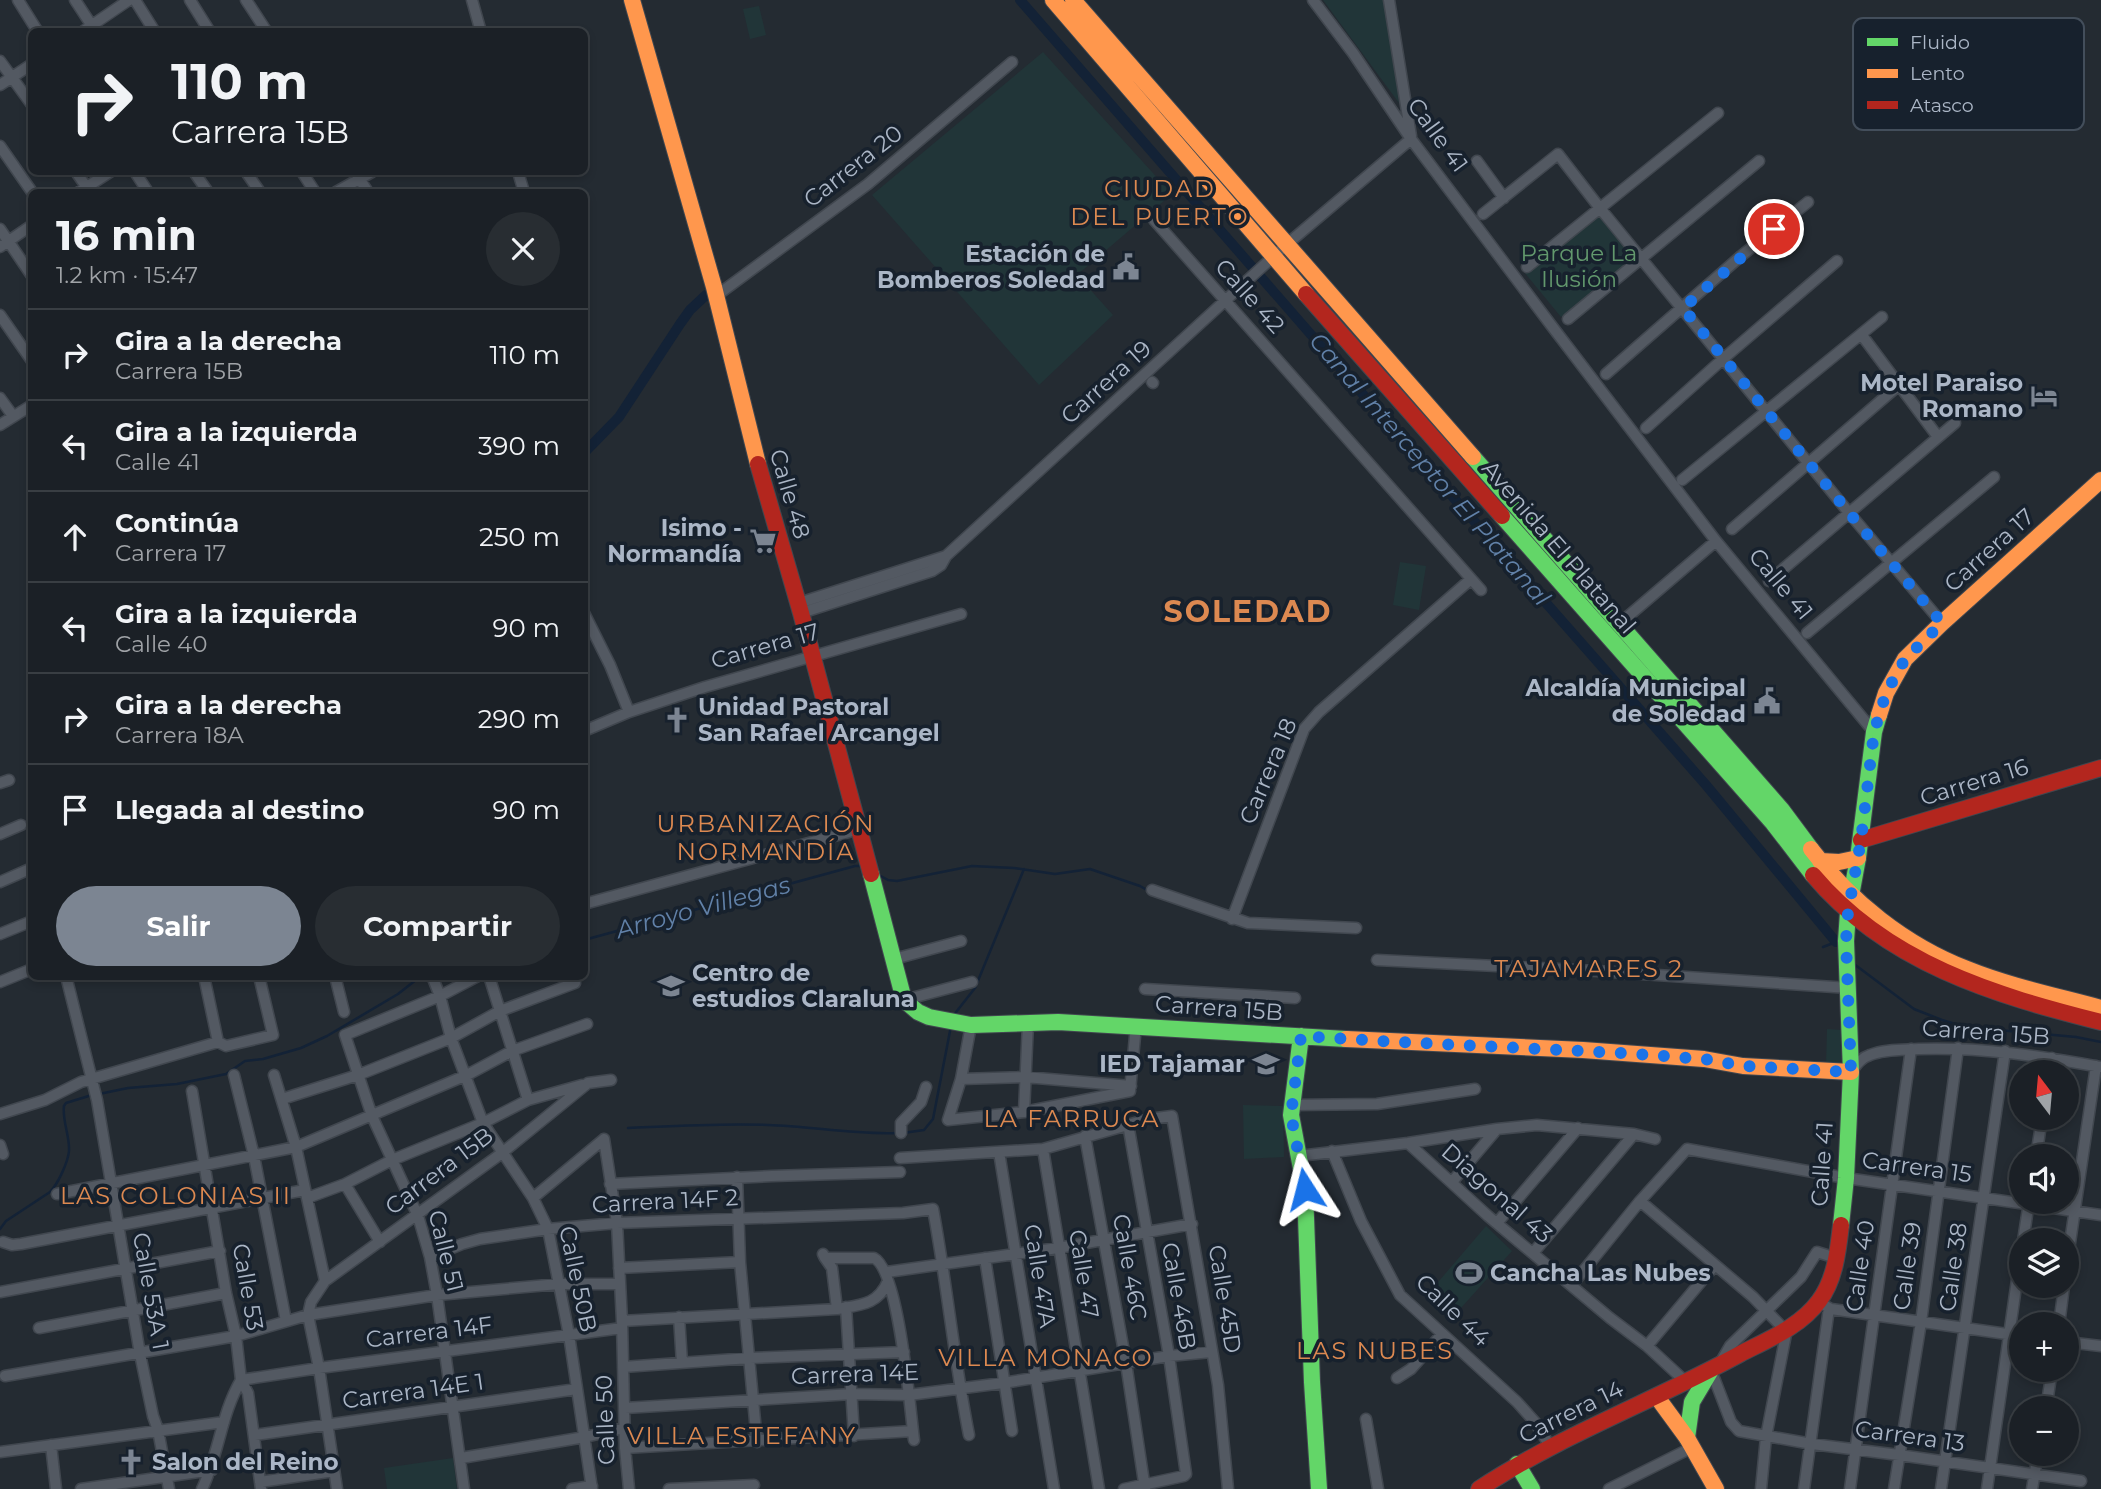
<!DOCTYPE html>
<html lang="es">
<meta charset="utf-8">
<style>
:root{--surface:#1b2026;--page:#282d32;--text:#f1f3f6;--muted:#a0a3a7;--line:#393e43;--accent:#7c8592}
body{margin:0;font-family:Montserrat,sans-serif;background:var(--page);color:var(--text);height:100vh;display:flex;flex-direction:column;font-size:26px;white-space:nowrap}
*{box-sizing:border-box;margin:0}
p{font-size:23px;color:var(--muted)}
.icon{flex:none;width:38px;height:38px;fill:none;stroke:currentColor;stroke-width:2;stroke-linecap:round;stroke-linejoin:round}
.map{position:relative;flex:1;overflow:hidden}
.panel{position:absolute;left:28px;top:189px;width:560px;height:791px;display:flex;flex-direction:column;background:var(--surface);border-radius:10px;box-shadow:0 4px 10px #0003,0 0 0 2px var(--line)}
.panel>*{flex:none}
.banner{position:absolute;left:28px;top:28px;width:560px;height:147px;border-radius:10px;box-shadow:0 4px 10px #0003,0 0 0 2px var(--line);background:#1b2026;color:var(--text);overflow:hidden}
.needle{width:46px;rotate:344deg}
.controls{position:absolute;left:2009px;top:1060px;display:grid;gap:14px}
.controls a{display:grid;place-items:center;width:70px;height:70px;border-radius:50%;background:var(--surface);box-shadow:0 4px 10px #0003,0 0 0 2px var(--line);font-size:35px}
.pin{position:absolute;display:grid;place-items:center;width:60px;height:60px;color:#fff;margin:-30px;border:4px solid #fff;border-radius:50%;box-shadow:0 2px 7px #0007}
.me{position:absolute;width:77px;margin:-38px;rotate:351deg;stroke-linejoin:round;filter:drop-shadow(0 0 5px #0008)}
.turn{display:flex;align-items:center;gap:24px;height:147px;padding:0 28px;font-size:32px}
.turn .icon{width:91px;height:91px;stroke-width:2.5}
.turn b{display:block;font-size:49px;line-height:60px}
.round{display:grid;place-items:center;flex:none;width:74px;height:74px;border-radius:37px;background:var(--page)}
.summary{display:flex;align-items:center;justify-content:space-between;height:119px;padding:0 28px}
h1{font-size:42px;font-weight:700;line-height:52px}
.action{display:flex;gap:14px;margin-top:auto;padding:14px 28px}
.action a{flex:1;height:80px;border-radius:42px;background:var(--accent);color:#fff;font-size:28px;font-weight:700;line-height:80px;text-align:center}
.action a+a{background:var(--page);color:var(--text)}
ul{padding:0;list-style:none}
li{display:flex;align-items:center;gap:21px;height:91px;padding:0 28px;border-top:2px solid var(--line)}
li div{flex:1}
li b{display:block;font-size:26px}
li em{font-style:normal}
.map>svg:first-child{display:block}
.green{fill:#213538}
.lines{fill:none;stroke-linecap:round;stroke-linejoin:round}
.stream{stroke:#132236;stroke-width:2.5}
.canal{stroke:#132236;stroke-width:10}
.street-casing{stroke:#41474f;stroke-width:13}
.fast-casing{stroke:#41474f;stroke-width:18}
.slow-casing{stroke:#41474f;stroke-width:18}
.jam-casing{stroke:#41474f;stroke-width:18}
.street{stroke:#535962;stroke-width:10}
.fast{stroke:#63d668;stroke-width:16}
.slow{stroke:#ff974d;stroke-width:16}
.jam{stroke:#b3261e;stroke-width:16}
.route{stroke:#1a73e8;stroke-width:12;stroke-dasharray:0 21.6}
.labels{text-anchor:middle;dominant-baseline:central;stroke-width:7;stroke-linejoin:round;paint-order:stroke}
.street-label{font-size:23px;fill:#abb6c6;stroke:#17212d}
.park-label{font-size:23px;fill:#62986d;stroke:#17212d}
.poi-label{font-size:23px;font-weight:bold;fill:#abb6c6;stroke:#17212d;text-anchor:end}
.neighbourhood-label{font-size:24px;letter-spacing:2px;fill:#dc8951;stroke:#17212d}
.water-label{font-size:24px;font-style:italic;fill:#6181a8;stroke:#17212d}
.district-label{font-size:30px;font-weight:bold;letter-spacing:2px;fill:#dc8951;stroke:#17212d}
.key{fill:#17212d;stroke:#434e5b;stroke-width:2}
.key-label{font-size:19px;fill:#abb6c6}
</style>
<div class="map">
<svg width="2101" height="1489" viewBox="0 0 2101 1489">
<rect width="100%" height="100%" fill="#242b32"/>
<path class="green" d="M1323,0H1384L1395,62L1399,103Z
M759,6L766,35L750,39L743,9Z
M1043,52L1172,194L1077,275L1113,315L1039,385L872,195Z
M1597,214L1634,259L1561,317L1524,272Z
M1400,562L1426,566L1419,610L1393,605Z
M1827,1029L1842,1030L1841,1065H1826Z
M1243,1105L1283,1106L1284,1157L1244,1159Z
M1486,1226L1512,1251L1452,1318L1427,1295Z
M453,1458L457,1489H387L384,1468Z"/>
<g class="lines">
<path class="stream" d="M877,874L888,880L897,881L972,866L1014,868L1055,874L1090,869L1140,886L1147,890
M584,940L855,866H862
M1823,947L1836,942L1839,945
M1854,964L1914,1009L1942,1020L1965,1027L2076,1037L2101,1042
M953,1016L975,988L1024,869
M99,1094L128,1088L177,1084L226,1074L245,1061L263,1059L301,1048L327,1036L398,994L421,976
M628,1128C674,1126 721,1123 768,1125C811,1126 853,1135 897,1133
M903,1133L924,1130L933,1119L951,1026
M0,1229L6,1221L50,1192C58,1184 68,1162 69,1151C70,1136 62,1121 64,1106L66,1103L92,1095"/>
<path class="canal" d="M1020,0L1380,414L1706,785L1836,942
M584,453L619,417L680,324L690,310L706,295"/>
<g class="street-casing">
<path id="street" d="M18,0L38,32
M75,0L94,29
M135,0L155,32
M190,0L210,32
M246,0L267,32
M472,0L481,32
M1313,0L1353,53L1411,139L1551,325L1716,541L1874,732
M1389,0L1411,136
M82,32L129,0
M0,61L32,105
M0,85L32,64
M0,146L32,192
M1477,161L1504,198
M76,172L90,192
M135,172L148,192
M194,172L208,192
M246,172L260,192
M302,172L315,192
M355,172L368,192
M518,172L524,192
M79,192L110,172
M336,192L372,172
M1483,214L1558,154L1599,207L1850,514L1942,623
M1154,220L1481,590
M0,229L32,276
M0,247L32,225
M1527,267L1718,113
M716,296L868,184L1012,62
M0,315L32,361
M1568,319L1759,161
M1861,334L1938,437
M1606,374L1741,256L1808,202
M1152,382L1153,383
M0,398L13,416
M0,425L32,405
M1646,428L1724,358L1837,261
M1682,480L1882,317
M1732,529L1899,385
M1769,581L1955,423
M799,603L946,556L1286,245L1411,139
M584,613L610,665L629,712
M801,613L932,571L941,565L946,556
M1619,624L1716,541
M1807,633L1994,477
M584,731L629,712L705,687L961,614
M0,783L9,780
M0,834L21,825
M0,882L32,868
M1152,890L1248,923L1356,928
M584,904L860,829
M1232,919L1304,729L1319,712L1471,579
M0,934L32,921
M894,959L961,941
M1377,960L1597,971L1849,988
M66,976L97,1100L140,1354L153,1416L158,1430L169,1489
M204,976L218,1042
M335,976L344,1012
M432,976L440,996L451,1038L483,1123L533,1198L548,1229L569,1335L592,1489
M489,976L528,1100
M0,982L32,969
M1145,989L1295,998
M904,1000L972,982
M971,1025L961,1079L948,1120L1024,1112L1130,1091L1136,1025
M1851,1072C1857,1064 1861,1058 1870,1055C1885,1049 1903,1050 1919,1049C1981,1047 2040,1056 2101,1067
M2049,1073L2052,1058
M234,1075L254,1156L286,1321
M274,1075L296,1147L325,1281
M961,1079L1025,1077L1131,1086
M192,1091L226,1293L236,1336L241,1380L248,1393L261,1489
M282,1099L358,1075L451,1038L500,1011L575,983
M1292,1105L1377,1104L1475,1089
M1024,1112L1028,1023
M0,1114L45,1100L81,1082L218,1042L226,1046L273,1035L259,976
M901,1133V1123L921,1102L926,1087
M1085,1136L1126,1363L1145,1489
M604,1139L617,1223L622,1321L625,1448L629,1489
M1408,1143L1488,1216L1610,1318L1647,1346L1686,1382
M0,1145L3,1154
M1043,1149L1099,1489
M1332,1151L1361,1221L1400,1295L1517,1402L1535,1422L1550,1446
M999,1152L1054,1489
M1299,1156L1408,1143L1497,1129L1537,1125L1634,1134L1655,1139
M2036,1157L2042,1118
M900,1158L1043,1149L1149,1119L1172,1116L1218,1385L1228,1489
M737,1177L740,1262L757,1442
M1452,1182L1497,1129
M345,1184L380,1242
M610,1184L772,1176L900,1172
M57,1194L296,1147L467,1075L512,1051L587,1024
M307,1198L345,1184L392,1160L483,1123L528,1100L582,1085
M533,1198L604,1139
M1640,1201L1753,1297L1785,1330
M1497,1223L1578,1128
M2023,1241L2029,1202
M3,1242L12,1245L21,1244L305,1190
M1533,1253L1634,1134
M823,1254L825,1258H874C899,1270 910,1409 914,1440
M430,1257L462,1244L480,1239L548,1229L617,1223L903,1213L933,1209C947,1284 954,1360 969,1435
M825,1258L832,1268L837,1309
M985,1258L1012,1431
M2067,1263L2096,1066
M619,1268L740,1262
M887,1272L1058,1248L1192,1224
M1572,1285L1640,1201L1687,1149L1846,1178L2101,1215
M0,1292L220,1251
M1819,1302L1831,1309L2021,1336
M846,1307L854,1436
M679,1317L682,1363
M622,1321L837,1309C860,1305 878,1305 888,1281
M2059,1325L2064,1286
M39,1328L226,1293
M2067,1342L2101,1346
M1647,1346L1715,1265
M1719,1365L1730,1346L1801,1277L1817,1252L1836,1258
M623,1367L750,1358L904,1352
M1711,1370L1731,1422L1739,1431L1812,1444L1899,1455L2081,1481
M5,1376L236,1336L308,1315L437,1295L559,1284H620
M1397,1378L1411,1369L1442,1334
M625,1408L852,1394L909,1395L1003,1383L1169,1356L1211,1352
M2046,1409L2052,1370
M1366,1419L1378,1489
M255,1435L577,1389
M51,1445L56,1489
M625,1448L913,1431
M0,1452L224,1422
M461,1458L585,1437L624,1428
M260,1482L334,1471
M81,1489L212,1470
M202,1489C219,1454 221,1414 241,1380L319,1368L622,1328
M337,1489L319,1368L308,1315L311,1302L325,1281L502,1153L588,1083L611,1080
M464,1489L437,1295L430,1257L418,1216L372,1116L345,1035L440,996L478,976
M572,1489L592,1486
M669,1489L754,1485
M1124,1489L1184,1476L1186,1474L1169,1356L1128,1124
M1609,1489L1693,1447
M1761,1489L1766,1437L1787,1329
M1804,1489L1829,1308
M1850,1489L1911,1049
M1894,1489L1921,1322L1958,1048
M1941,1489L2005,1051
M1987,1489L2021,1252
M2032,1489L2038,1454"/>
</g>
<g class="fast-casing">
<path id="fast" d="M1473,457L1782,810L1811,849
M1502,516L1773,823L1813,875
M871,874L904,1000L918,1012L929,1017L971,1025L1058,1022L1346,1039
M1301,1036L1291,1115L1305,1190L1312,1382L1319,1489
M1841,1225L1846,1178L1851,1072L1846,941L1848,912L1858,858L1874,732L1879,715
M1687,1438L1692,1402L1710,1372
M1517,1464L1532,1489"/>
</g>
<g class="slow-casing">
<path id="slow" d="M632,0L714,287L758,464
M1053,0L1306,294
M1073,0L1473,457
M1879,715L1886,693L1905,659L1942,623L2101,480
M1811,849C1850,901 1905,945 1967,969C2009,986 2057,996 2101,1008
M1820,861L1839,862L1858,858
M1346,1039L1583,1050L1704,1059L1743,1066L1851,1072
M1657,1397L1687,1438L1716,1489"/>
</g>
<g class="jam-casing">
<path id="jam" d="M1306,294L1502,516
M758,464L801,613L871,874
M1861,840L2101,768
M1813,875C1887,963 1994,995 2101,1022
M1479,1489C1561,1435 1654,1401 1740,1354C1767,1340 1800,1327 1819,1301C1835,1280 1838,1251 1841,1225"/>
</g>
<use href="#street" class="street"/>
<use href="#fast" class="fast"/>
<use href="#slow" class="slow"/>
<use href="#jam" class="jam"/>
</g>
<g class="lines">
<path class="route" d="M1305,1189L1291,1115L1301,1036L1380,1041L1621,1053L1704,1059L1743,1066L1851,1072L1846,941L1848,912L1861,840L1874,732L1886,693L1905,659L1942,623L1850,514L1683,308L1774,229"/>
</g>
<defs>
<g id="civic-bare" transform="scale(2.1)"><path d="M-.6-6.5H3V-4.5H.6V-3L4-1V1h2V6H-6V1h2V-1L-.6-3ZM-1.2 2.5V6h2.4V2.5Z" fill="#7c8592" stroke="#17212d" stroke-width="2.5" paint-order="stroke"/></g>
<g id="hotel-bare" transform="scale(2.1)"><path d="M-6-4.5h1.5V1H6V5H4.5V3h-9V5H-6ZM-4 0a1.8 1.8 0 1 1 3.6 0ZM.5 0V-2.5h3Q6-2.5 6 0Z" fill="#7c8592" stroke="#17212d" stroke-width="2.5" paint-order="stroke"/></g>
<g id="supermarket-bare" transform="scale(2.1)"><path d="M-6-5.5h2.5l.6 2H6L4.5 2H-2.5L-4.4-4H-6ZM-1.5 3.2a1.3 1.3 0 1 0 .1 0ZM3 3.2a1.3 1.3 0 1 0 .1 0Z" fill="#7c8592" stroke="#17212d" stroke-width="2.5" paint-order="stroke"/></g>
<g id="church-bare" transform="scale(2.1)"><path d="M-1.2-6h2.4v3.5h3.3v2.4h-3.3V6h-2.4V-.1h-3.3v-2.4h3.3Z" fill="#7c8592" stroke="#17212d" stroke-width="2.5" paint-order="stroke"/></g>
<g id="school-bare" transform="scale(2.1)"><path d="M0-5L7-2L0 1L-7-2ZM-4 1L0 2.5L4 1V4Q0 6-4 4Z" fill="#7c8592" stroke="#17212d" stroke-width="2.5" paint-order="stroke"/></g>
<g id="stadium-bare" transform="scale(2.1)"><path d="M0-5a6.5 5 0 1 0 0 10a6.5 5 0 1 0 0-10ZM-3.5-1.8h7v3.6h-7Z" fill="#7c8592" stroke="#17212d" stroke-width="2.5" paint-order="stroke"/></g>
</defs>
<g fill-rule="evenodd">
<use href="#civic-bare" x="1126" y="267"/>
<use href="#hotel-bare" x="2044" y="396"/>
<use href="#supermarket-bare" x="763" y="541"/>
<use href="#civic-bare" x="1767" y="701"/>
<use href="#church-bare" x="677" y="720"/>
<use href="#school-bare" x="671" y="986"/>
<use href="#school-bare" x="1266" y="1064"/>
<use href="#stadium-bare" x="1469" y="1273"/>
<use href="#church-bare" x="131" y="1462"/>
</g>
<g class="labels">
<g class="street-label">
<text transform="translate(1438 135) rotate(54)">Calle 41</text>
<text transform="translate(853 166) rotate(-38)">Carrera 20</text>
<text transform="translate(1250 296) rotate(48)">Calle 42</text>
<text transform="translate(1106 382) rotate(-42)">Carrera 19</text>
<text transform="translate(790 494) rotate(74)">Calle 48</text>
<text transform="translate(1559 547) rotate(49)">Avenida El Platanal</text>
<text transform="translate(1989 550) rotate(-42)">Carrera 17</text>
<text transform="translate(1781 584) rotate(50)">Calle 41</text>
<text transform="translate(765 646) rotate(-16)">Carrera 17</text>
<text transform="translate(1268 771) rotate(-67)">Carrera 18</text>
<text transform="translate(1974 782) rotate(-17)">Carrera 16</text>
<text transform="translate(1219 1008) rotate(4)">Carrera 15B</text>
<text transform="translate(1986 1032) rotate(4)">Carrera 15B</text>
<text transform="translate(1822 1164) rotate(-86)">Calle 41</text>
<text transform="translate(1917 1167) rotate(8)">Carrera 15</text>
<text transform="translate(439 1171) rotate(-37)">Carrera 15B</text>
<text transform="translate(1497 1193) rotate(41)">Diagonal 43</text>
<text transform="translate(665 1201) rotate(-3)">Carrera 14F 2</text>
<text transform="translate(446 1251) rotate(76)">Calle 51</text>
<text transform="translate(1860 1266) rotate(-82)">Calle 40</text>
<text transform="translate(1907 1266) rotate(-82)">Calle 39</text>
<text transform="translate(1130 1267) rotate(80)">Calle 46C</text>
<text transform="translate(1953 1267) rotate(-82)">Calle 38</text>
<text transform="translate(1084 1274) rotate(81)">Calle 47</text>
<text transform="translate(1040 1276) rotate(81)">Calle 47A</text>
<text transform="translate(578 1279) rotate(78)">Calle 50B</text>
<text transform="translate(248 1287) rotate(80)">Calle 53</text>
<text transform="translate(151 1291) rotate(80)">Calle 53A 1</text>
<text transform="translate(1179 1296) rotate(80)">Calle 46B</text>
<text transform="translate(1225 1299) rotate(81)">Calle 45D</text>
<text transform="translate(1453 1310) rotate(44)">Calle 44</text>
<text transform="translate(429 1332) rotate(-7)">Carrera 14F</text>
<text transform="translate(855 1374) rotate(-2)">Carrera 14E</text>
<text transform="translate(413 1391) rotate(-8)">Carrera 14E 1</text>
<text transform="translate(1571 1412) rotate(-26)">Carrera 14</text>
<text transform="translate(605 1420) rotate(-92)">Calle 50</text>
<text transform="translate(1910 1436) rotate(8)">Carrera 13</text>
</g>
<g class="park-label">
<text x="1579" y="253">Parque La<tspan x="1579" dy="26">Ilusión</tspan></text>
</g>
<g class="poi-label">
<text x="1105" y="254">Estación de<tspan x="1105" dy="26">Bomberos Soledad</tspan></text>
<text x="2023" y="383">Motel Paraiso<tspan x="2023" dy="26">Romano</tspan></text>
<text x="742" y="528">Isimo -<tspan x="742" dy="26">Normandía</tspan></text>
<text x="1746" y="688">Alcaldía Municipal<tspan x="1746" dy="26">de Soledad</tspan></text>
<text x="698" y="707" text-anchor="start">Unidad Pastoral<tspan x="698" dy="26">San Rafael Arcangel</tspan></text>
<text x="692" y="973" text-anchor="start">Centro de<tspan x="692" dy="26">estudios Claraluna</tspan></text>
<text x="1245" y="1064">IED Tajamar</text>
<text x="1490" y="1273" text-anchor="start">Cancha Las Nubes</text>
<text x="152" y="1462" text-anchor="start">Salon del Reino</text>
</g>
<g class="neighbourhood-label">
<text x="1160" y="188">CIUDAD<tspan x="1160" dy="28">DEL PUERTO</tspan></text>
<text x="766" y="823">URBANIZACIÓN<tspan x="766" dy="28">NORMANDÍA</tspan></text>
<text x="1589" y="968">TAJAMARES 2</text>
<text x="1072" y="1118">LA FARRUCA</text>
<text x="176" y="1195">LAS COLONIAS II</text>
<text x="1375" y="1350">LAS NUBES</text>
<text x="1046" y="1357">VILLA MONACO</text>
<text x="742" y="1435">VILLA ESTEFANY</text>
</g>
<g class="water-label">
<text transform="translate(1430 469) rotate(49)">Canal Interceptor El Platanal</text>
<text transform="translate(703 907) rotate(-15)">Arroyo Villegas</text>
</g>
<g class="district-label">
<text x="1248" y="611">SOLEDAD</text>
</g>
</g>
<rect x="1853" y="18" width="231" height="112" rx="10" class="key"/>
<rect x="1867" y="38" width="31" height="8" fill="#63d668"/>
<rect x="1867" y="69" width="31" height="9" fill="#ff974d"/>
<rect x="1867" y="101" width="31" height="8" fill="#b3261e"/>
<g class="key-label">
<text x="1910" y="49">Fluido</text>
<text x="1910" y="80">Lento</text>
<text x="1910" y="112">Atasco</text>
</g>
</svg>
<div class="controls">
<a><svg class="needle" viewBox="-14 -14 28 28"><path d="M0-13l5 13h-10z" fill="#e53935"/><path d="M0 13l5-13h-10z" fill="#a0a3a7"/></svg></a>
<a><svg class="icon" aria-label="sound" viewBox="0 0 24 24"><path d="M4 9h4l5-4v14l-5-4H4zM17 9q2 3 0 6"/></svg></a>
<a><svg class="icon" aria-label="layers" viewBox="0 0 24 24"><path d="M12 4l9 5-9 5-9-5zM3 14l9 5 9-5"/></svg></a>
<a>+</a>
<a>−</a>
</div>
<div class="pin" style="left:1774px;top:229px;background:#d93025"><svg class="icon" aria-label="arrive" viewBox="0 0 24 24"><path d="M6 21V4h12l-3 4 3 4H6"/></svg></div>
<svg class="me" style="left:1305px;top:1189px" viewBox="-20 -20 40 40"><path d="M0-17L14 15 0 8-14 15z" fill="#1a73e8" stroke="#fff" stroke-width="4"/></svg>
<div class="banner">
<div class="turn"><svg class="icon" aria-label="right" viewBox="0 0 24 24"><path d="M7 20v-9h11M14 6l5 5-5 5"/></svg><div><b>110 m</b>Carrera 15B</div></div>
</div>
<section class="panel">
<div class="summary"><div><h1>16 min</h1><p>1.2 km · 15:47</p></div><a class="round"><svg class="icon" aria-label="close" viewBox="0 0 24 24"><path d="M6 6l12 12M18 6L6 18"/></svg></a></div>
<ul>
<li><svg class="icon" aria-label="right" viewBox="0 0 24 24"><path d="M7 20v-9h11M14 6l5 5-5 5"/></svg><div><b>Gira a la derecha</b><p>Carrera 15B</p></div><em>110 m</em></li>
<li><svg class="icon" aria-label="left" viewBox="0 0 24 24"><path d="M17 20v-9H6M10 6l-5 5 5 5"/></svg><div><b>Gira a la izquierda</b><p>Calle 41</p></div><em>390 m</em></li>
<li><svg class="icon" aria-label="ahead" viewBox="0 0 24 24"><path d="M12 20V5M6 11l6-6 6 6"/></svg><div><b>Continúa</b><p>Carrera 17</p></div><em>250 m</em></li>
<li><svg class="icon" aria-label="left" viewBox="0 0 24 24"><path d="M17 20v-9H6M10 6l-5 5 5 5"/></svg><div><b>Gira a la izquierda</b><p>Calle 40</p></div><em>90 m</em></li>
<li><svg class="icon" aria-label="right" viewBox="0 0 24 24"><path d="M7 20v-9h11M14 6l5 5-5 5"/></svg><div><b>Gira a la derecha</b><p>Carrera 18A</p></div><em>290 m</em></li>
<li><svg class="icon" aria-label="arrive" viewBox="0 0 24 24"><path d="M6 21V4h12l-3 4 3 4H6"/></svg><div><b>Llegada al destino</b></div><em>90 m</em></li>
</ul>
<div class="action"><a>Salir</a><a>Compartir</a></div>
</section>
</div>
